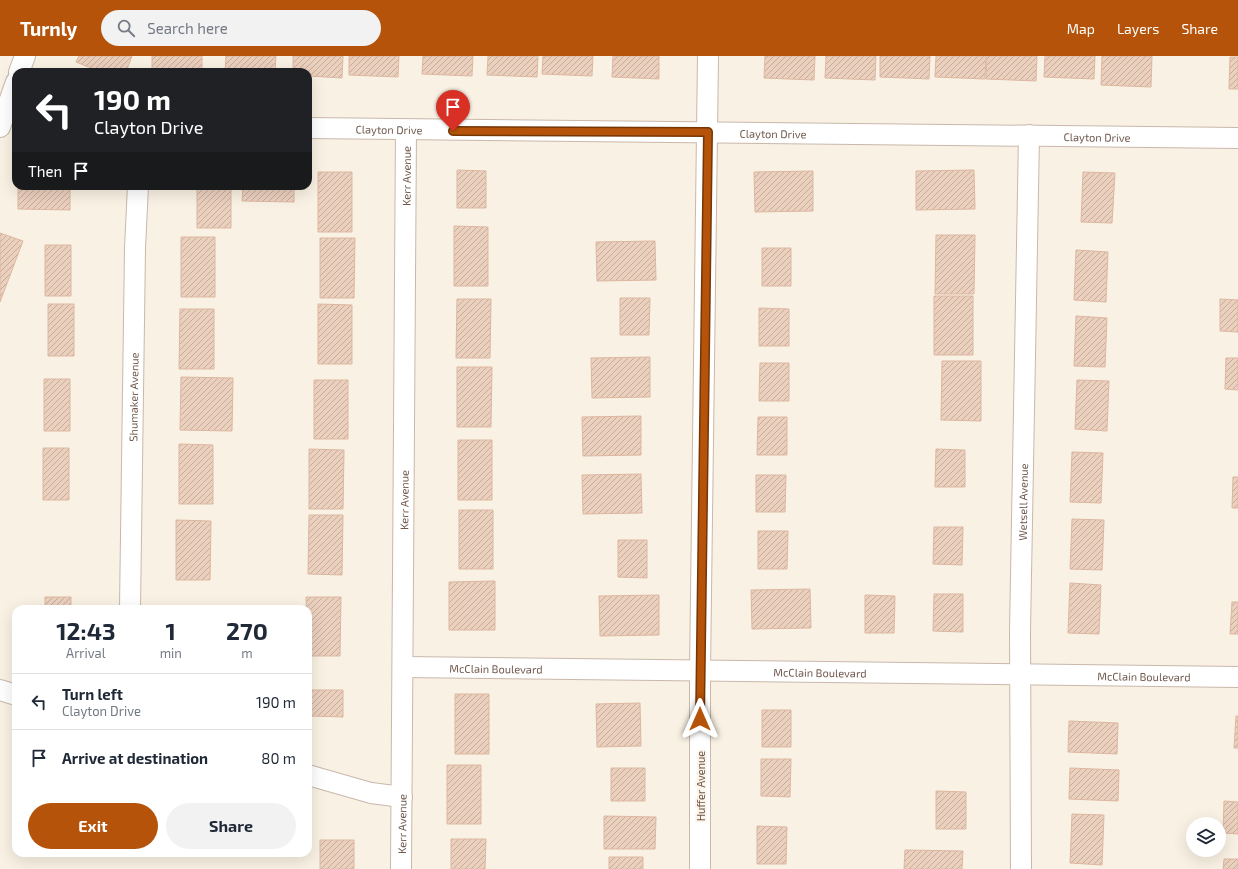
<!DOCTYPE html>
<style>
:root{--surface:#fff;--page:#f2f2f3;--text:#1f2937;--muted:#747a83;--line:#e0e1e3;--accent:#b45309}
body{margin:0;font-family:"Exo 2",sans-serif;background:var(--page);color:var(--text);height:100vh;display:flex;flex-direction:column;font-size:15px;white-space:nowrap}
*{box-sizing:border-box;margin:0}
p{font-size:13px;color:var(--muted)}
.icon{flex:none;width:22px;height:22px;fill:none;stroke:currentColor;stroke-width:2;stroke-linecap:round;stroke-linejoin:round}
.map{position:relative;flex:1;overflow:hidden}
.drawer{position:absolute;left:12px;top:549px;width:300px;height:252px;display:flex;flex-direction:column;background:var(--surface);border-radius:12px;box-shadow:0 4px 16px #0002}
.drawer>*{flex:none}
.guide{position:absolute;left:12px;top:12px;width:300px;height:122px;border-radius:12px;box-shadow:0 4px 16px #0002;background:#202124;color:#fff;overflow:hidden}
.fabs{position:absolute;left:1186px;top:761px;display:grid;gap:8px}
.fabs a{display:grid;place-items:center;width:40px;height:40px;border-radius:50%;background:var(--surface);box-shadow:0 4px 16px #0002;font-size:20px}
.pin{position:absolute;display:grid;place-items:center;width:34px;height:34px;color:#fff;margin:-41px -17px;border-radius:50% 50% 50% 0;rotate:-45deg;box-shadow:0 0 4px #0007}
.pin .icon{rotate:45deg}
.me{position:absolute;width:44px;margin:-22px;rotate:0deg;stroke-linejoin:round;filter:drop-shadow(0 0 3px #0008)}
.turn{display:flex;align-items:center;gap:14px;height:84px;padding:0 16px;font-size:18px}
.turn .icon{width:52px;height:52px;stroke-width:2.5}
.turn b{display:block;font-size:28px;line-height:34px}
.then{display:flex;align-items:center;height:38px;padding:0 16px;background:#0003;gap:8px;font-size:15px}
.eta{display:flex;justify-content:space-evenly;align-items:center;height:68px;text-align:center}
.eta b{font-size:24px;font-weight:700;line-height:28px}
.button{display:flex;gap:8px;margin-top:auto;padding:8px 16px}
.button a{flex:1;height:46px;border-radius:24px;background:var(--accent);color:#fff;font-size:16px;font-weight:700;line-height:46px;text-align:center}
.button a+a{background:var(--page);color:var(--text)}
ul{padding:0;list-style:none}
li{display:flex;align-items:center;gap:12px;height:56px;padding:0 16px;border-top:1px solid var(--line)}
li div{flex:1}
li b{display:block;font-size:15px}
li em{font-style:normal}
header{display:flex;align-items:center;gap:24px;box-sizing:border-box;height:56px;padding:0 20px;background:var(--accent);color:#fff}
header strong{font-size:19px}
nav{display:flex;gap:22px;margin-inline-start:auto;font-size:14px}
.search{width:280px;height:36px;background:var(--page);display:flex;align-items:center;gap:10px;box-sizing:border-box;padding:0 14px;border-radius:22px;color:var(--muted);font-size:15px}
.map>svg:first-child{display:block}
.building{fill:url(#building-hatch);stroke:#ddb7a0}
.lines{fill:none;stroke-linecap:round;stroke-linejoin:round}
.minor-casing{stroke:#c9b8ab;stroke-width:22}
.minor{stroke:#fff;stroke-width:20}
.route-casing{stroke:#753606;stroke-width:10}
.route{stroke:#b45309;stroke-width:7}
.labels{text-anchor:middle;dominant-baseline:central;stroke-width:4;stroke-linejoin:round;paint-order:stroke}
.street-label{font-size:11px;fill:#6f584c;stroke:#fdf5e9}
</style>
<header>
<strong>Turnly</strong>
<div class="search"><svg class="icon" aria-label="search" viewBox="0 0 24 24"><circle cx="10" cy="10" r="6"/><path d="M15 15l6 6"/></svg>Search here</div>
<nav><a>Map</a><a>Layers</a><a>Share</a></nav>
</header>
<div class="map">
<svg width="1238" height="813" viewBox="0 0 1238 813">
<defs>
<pattern id="building-hatch" width="6" height="6" patternUnits="userSpaceOnUse"><rect width="6" height="6" fill="#ecd0be"/><path d="M-1 1l2-2M0 6l6-6M5 7l2-2" fill="none" stroke="#c3ac9d"/></pattern>
</defs>
<rect width="100%" height="100%" fill="#f9f1e3"/>
<path class="building" d="M79,0H132L126,16H101L76,6Z
M152,0H202V16H152Z
M226,0H276L275,16H225Z
M293,0H343L342,22L308,20V16H293Z
M349,0H399L398,21L349,19Z
M423,0H473L472,20L422,18Z
M488,0H538L537,21L487,19Z
M543,0H593L592,20L542,18Z
M613,0H659V23L612,21Z
M765,0H815L814,24L764,22Z
M826,0H876L875,24L825,22Z
M880,0H930L929,23L880,21Z
M936,0H986L985,23L935,21Z
M987,0H1037L1036,25L986,23Z
M1045,0H1095L1094,23L1044,21Z
M1102,0H1152L1151,31L1101,29Z
M1230,1H1238V33H1229Z
M457,114L486,115V152H457Z
M974,114L975,153L916,154V115Z
M813,115V155L755,156L754,116Z
M318,116H352V176H318Z
M1083,116L1115,117L1112,167L1081,166Z
M18,130H70V154L18,153Z
M197,130H231V172H197Z
M243,130H294V146L242,145Z
M454,170L488,171V230H454Z
M0,177L23,185L0,246Z
M936,179H975L974,238H935Z
M181,181H215V241H181Z
M320,182H355L354,242H320Z
M655,185L656,224L597,225L596,186Z
M45,189H71V240H45Z
M762,192H791V230H762Z
M1076,194L1108,196L1106,246L1074,244Z
M934,240H973V299H934Z
M620,242H650L649,279H620Z
M457,243H491L490,302H456Z
M1220,243L1238,244V276L1220,275Z
M48,248H74V300H48Z
M318,248L352,249V308H318Z
M759,252L789,253V290H759Z
M180,253H214V313H179Z
M1076,260L1107,262L1105,311L1074,310Z
M650,301V341L592,342L591,302Z
M1226,302H1238V334L1225,333Z
M942,305H981V365L941,364Z
M760,307H789V345H759Z
M457,311H492L491,371H457Z
M181,321L233,322L232,375L180,374Z
M44,323H70V375H44Z
M314,324H348V383H314Z
M1077,324L1109,325L1107,375L1075,373Z
M641,360V399L583,400L582,361Z
M758,361H787V399H757Z
M458,384H492V444H458Z
M179,388L213,389V448H179Z
M43,392H69V444H43Z
M309,393L344,394L343,453H309Z
M936,393L965,394V431H935Z
M1072,396L1103,397L1101,447L1070,446Z
M641,418L642,457L583,458L582,419Z
M756,419H786L785,456H756Z
M1233,421H1238V452H1232Z
M459,454H493V513H459Z
M309,459H343L342,519L308,518Z
M1072,463L1104,464L1102,514L1070,513Z
M176,464L211,465L210,524H176Z
M934,471H963L962,509L933,508Z
M758,475H788L787,513H758Z
M618,484H647V522L618,521Z
M495,525V574H449V526Z
M1070,527L1101,529L1099,578L1068,577Z
M810,533L811,572L752,573L751,534Z
M934,538H963V576L933,575Z
M659,539V579L600,580L599,540Z
M865,539L895,540L894,577H865Z
M45,541H71V553H45Z
M306,541H341L340,600H308Z
M1232,546H1238V578H1230Z
M308,634H343V661L308,660Z
M455,638H489V698H455Z
M640,647L641,690L597,691L596,648Z
M762,654H791V691H762Z
M1236,660H1238V692H1234Z
M1069,665L1118,667L1117,698L1068,696Z
M761,703H791L790,741L761,740Z
M447,709H481V768H447Z
M611,712H645V745H611Z
M1070,712L1119,714L1118,745L1069,743Z
M936,735L966,736V773H936Z
M1224,745L1238,746V778L1223,777Z
M1072,758L1104,759L1102,809L1070,807Z
M604,760L656,761L655,793H604Z
M757,770L787,771L786,808H757Z
M451,783H486L485,813H451Z
M320,784H354V813H320Z
M905,794L963,795L962,813H904Z
M609,801H643V813H609Z
M1224,803H1238V813H1223Z"/>
<g class="lines">
<g class="minor-casing">
<g id="minor">
<path d="M19,16L25,0"/>
<path d="M0,71L16,26"/>
<path id="s1" d="M308,72L1238,82"/>
<path id="s2" d="M130,553L135,192L138,130"/>
<path id="s3" d="M403,611L1238,621"/>
<path d="M0,634L16,639"/>
<path d="M308,719L371,737L402,741"/>
<path id="s4" d="M401,813L406,74"/>
<path d="M700,813V615L708,0"/>
<path id="s5" d="M1021,813L1020,575L1029,79"/>
</g>
</g>
<use href="#minor" class="minor"/>
</g>
<g class="lines">
<g class="route-casing">
<path id="route" d="M453,75L708,76L700,663"/>
</g>
<use href="#route" class="route"/>
</g>
<g class="labels">
<g class="street-label">
<text stroke="none"><textPath href="#s1" startOffset="81">Clayton Drive</textPath></text>
<text stroke="none"><textPath href="#s1" startOffset="465">Clayton Drive</textPath></text>
<text stroke="none"><textPath href="#s1" startOffset="789">Clayton Drive</textPath></text>
<text stroke="none"><textPath href="#s4" startOffset="693">Kerr Avenue</textPath></text>
<text stroke="none"><textPath href="#s2" startOffset="212">Shumaker Avenue</textPath></text>
<text stroke="none"><textPath href="#s4" startOffset="369">Kerr Avenue</textPath></text>
<text stroke="none"><textPath href="#s5" startOffset="367">Wetsell Avenue</textPath></text>
<text stroke="none"><textPath href="#s3" startOffset="93">McClain Boulevard</textPath></text>
<text stroke="none"><textPath href="#s3" startOffset="417">McClain Boulevard</textPath></text>
<text stroke="none"><textPath href="#s3" startOffset="741">McClain Boulevard</textPath></text>
<text transform="translate(700 730) rotate(-90)">Huffer Avenue</text>
<text stroke="none"><textPath href="#s4" startOffset="45">Kerr Avenue</textPath></text>
</g>
</g>
</svg>
<div class="fabs">
<a><svg class="icon" aria-label="layers" viewBox="0 0 24 24"><path d="M12 4l9 5-9 5-9-5zM3 14l9 5 9-5"/></svg></a>
</div>
<div class="pin" style="left:453px;top:75px;background:#d93025"><svg class="icon" aria-label="arrive" viewBox="0 0 24 24"><path d="M6 21V4h12l-3 4 3 4H6"/></svg></div>
<svg class="me" style="left:700px;top:663px" viewBox="-20 -20 40 40"><path d="M0-17L14 15 0 8-14 15z" fill="#b45309" stroke="#fff" stroke-width="4"/></svg>
<div class="guide">
<div class="turn"><svg class="icon" aria-label="left" viewBox="0 0 24 24"><path d="M17 20v-9H6M10 6l-5 5 5 5"/></svg><div><b>190 m</b>Clayton Drive</div></div>
<div class="then">Then<svg class="icon" aria-label="arrive" viewBox="0 0 24 24"><path d="M6 21V4h12l-3 4 3 4H6"/></svg></div>
</div>
<section class="drawer">
<div class="eta">
<div><b>12:43</b><p>Arrival</p></div>
<div><b>1</b><p>min</p></div>
<div><b>270</b><p>m</p></div>
</div>
<ul>
<li><svg class="icon" aria-label="left" viewBox="0 0 24 24"><path d="M17 20v-9H6M10 6l-5 5 5 5"/></svg><div><b>Turn left</b><p>Clayton Drive</p></div><em>190 m</em></li>
<li><svg class="icon" aria-label="arrive" viewBox="0 0 24 24"><path d="M6 21V4h12l-3 4 3 4H6"/></svg><div><b>Arrive at destination</b></div><em>80 m</em></li>
</ul>
<div class="button"><a>Exit</a><a>Share</a></div>
</section>
</div>
